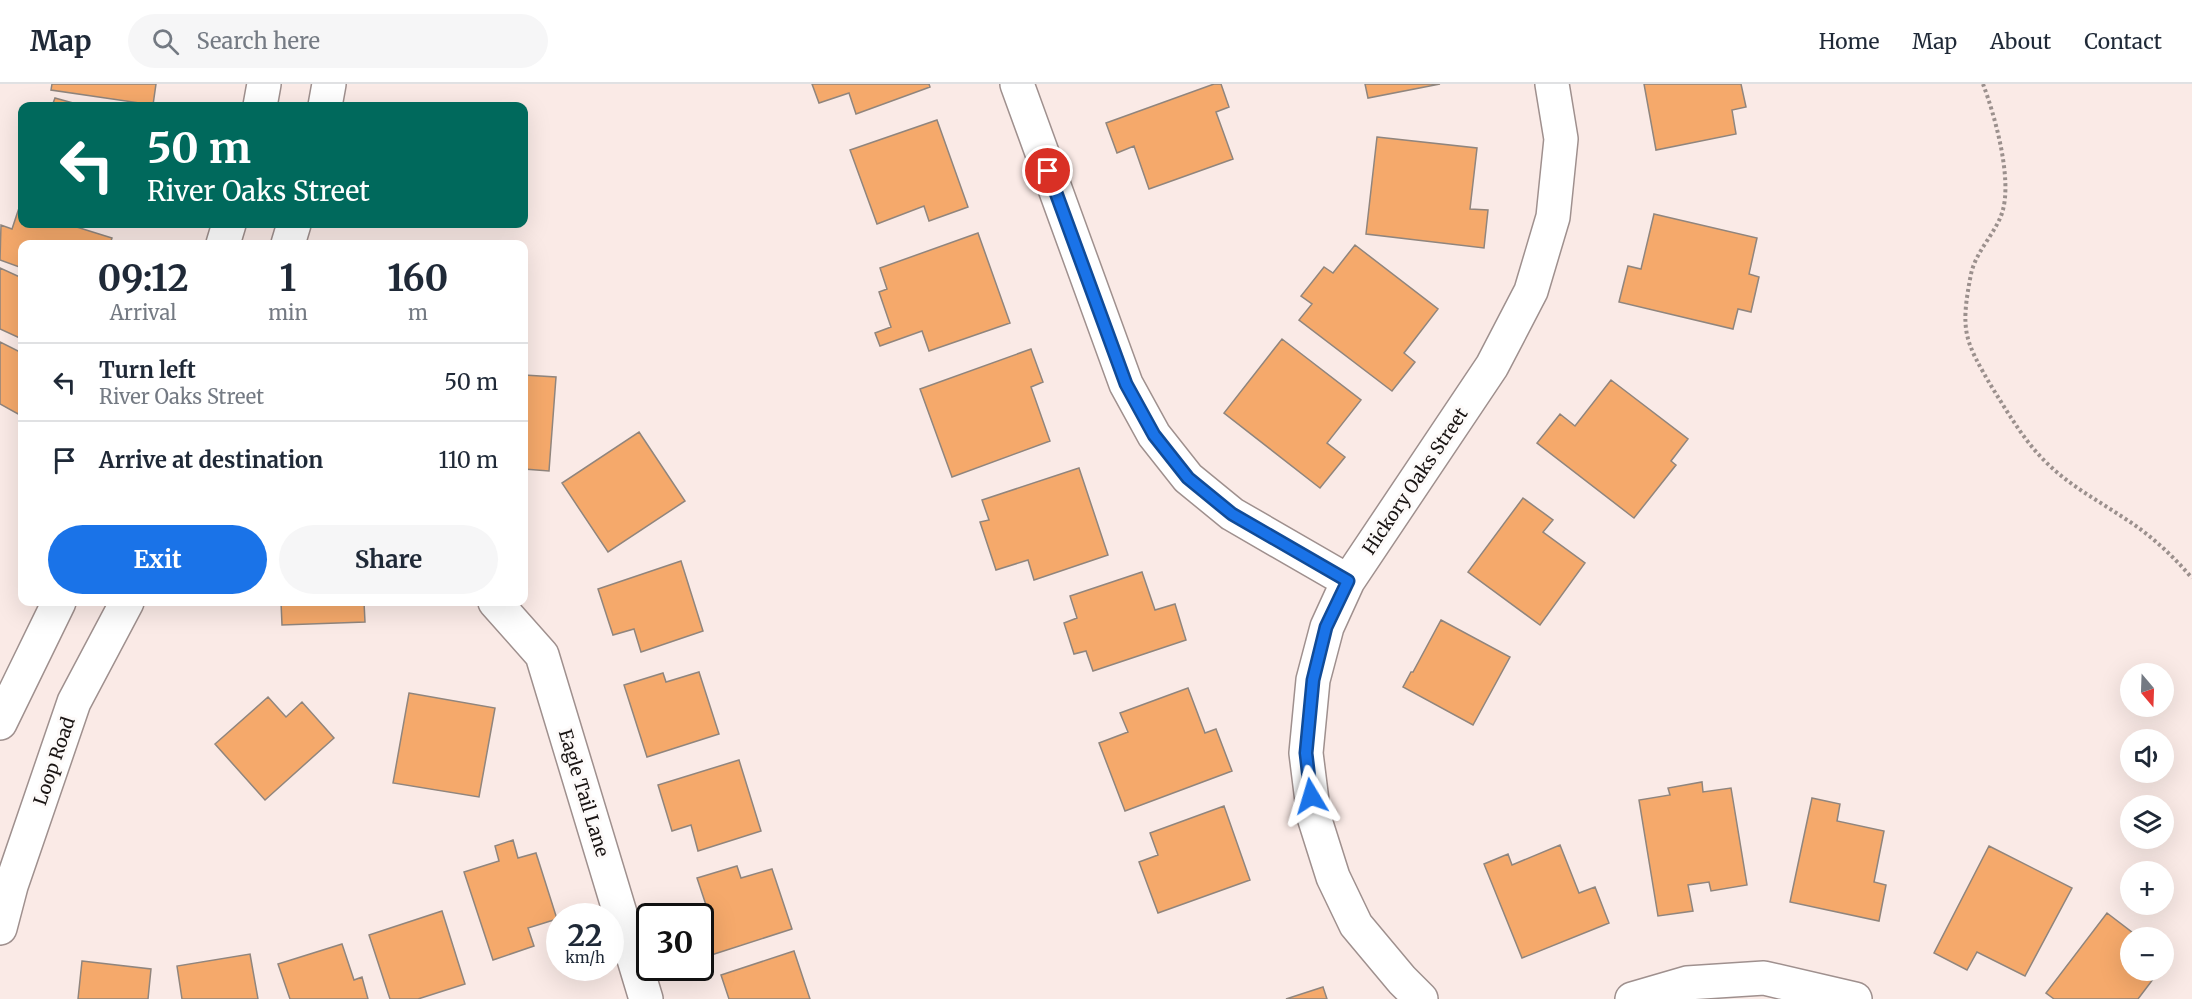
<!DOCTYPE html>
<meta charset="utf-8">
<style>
:root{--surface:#fff;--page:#f6f6f7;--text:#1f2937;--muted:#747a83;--line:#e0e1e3;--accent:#1a73e8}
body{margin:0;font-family:Merriweather,serif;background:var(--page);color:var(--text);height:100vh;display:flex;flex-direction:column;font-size:22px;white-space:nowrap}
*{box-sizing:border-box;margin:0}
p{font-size:20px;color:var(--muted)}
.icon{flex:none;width:33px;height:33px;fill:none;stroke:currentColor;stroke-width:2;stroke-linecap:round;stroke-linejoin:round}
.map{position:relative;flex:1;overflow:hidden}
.side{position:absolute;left:18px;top:156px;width:510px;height:366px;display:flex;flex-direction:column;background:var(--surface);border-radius:12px;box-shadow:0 6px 24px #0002}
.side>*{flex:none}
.hud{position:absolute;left:18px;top:18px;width:510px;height:126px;border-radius:12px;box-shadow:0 6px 24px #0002;background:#00695c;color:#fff;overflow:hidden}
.needle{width:39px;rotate:161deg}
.tools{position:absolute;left:2120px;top:579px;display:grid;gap:12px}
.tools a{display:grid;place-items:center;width:54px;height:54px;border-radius:50%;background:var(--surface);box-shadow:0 6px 24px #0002;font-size:30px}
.speed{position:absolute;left:546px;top:819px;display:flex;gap:12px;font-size:30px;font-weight:700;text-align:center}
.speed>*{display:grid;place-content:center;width:78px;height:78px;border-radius:50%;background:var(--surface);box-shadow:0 6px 24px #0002;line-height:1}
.speed small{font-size:15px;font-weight:400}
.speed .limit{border:3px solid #111;border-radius:9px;background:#fff;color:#111}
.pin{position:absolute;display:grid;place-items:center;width:51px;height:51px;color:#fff;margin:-26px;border:3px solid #fff;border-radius:50%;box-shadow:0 2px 6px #0007}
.me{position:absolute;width:66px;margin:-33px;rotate:353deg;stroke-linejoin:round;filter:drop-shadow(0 0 4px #0008)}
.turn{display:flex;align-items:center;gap:21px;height:126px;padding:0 30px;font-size:27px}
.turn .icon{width:78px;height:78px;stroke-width:2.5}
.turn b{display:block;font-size:42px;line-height:51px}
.eta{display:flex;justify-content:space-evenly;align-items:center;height:102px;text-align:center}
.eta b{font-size:36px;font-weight:700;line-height:42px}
.action{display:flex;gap:12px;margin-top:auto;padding:12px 30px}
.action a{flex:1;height:69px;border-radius:36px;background:var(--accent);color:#fff;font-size:24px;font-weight:700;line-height:69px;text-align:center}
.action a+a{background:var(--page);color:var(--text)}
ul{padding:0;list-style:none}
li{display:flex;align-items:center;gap:18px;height:78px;padding:0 30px;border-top:2px solid var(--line)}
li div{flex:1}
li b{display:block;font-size:22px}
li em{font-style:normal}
header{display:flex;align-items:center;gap:36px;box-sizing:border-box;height:84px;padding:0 30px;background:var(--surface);border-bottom:2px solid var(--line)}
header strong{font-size:28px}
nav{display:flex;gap:33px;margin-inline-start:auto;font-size:21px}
.search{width:420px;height:54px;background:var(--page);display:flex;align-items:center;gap:15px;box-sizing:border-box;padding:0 21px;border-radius:33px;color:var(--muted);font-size:22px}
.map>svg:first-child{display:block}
.building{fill:#f5a96b;stroke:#90857d;stroke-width:1.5}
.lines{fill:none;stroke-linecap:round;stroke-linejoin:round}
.street-casing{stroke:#9f908e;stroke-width:36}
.secondary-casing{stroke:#9f908e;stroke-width:36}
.path{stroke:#9b908d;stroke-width:4;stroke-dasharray:3 3;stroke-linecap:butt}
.street{stroke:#fff;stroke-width:33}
.secondary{stroke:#fff;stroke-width:33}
.route-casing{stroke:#114b97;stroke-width:15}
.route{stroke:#1a73e8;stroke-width:10}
.labels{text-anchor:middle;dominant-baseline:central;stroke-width:6;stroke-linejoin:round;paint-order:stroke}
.street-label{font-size:18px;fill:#191413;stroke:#fdfaf9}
</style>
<header>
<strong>Map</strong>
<div class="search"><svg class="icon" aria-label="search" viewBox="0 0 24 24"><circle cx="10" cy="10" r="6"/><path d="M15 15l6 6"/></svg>Search here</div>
<nav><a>Home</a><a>Map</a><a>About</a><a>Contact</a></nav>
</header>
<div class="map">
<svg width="2192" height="915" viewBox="0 0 2192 915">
<rect width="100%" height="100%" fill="#faeae6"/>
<path class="building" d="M52,0H156L153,21L51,6Z
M812,0H929L930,3L856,30L849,9L819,19Z
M1214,0H1221L1229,23L1216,28L1233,75L1149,105L1134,62L1117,69L1106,39Z
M1365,0H1440L1368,14Z
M1644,0H1741L1746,23L1732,26L1736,50L1656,66Z
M55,14L84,22H52Z
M937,36L968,123L929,137L924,122L877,140L850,66Z
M1377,53L1477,64L1470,125L1488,126L1484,164L1366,150Z
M19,124L22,125V140H67L112,154L110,160H22V184L0,176L1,141L12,145Z
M1654,130L1757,154L1749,190L1759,193L1751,228L1738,225L1733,245L1619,218L1628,182L1641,185Z
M978,149L1010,239L929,267L922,247L880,262L875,249L891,243L879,208L887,205L880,184Z
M1355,161L1438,225L1404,269L1415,278L1392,307L1299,236L1312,220L1301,212L1324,183L1333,189Z
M0,184L22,194V255L0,245Z
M1282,255L1361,316L1327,359L1345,373L1320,404L1224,329Z
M0,258L22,269V321L18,330L0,320Z
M1031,265L1043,298L1031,303L1050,357L952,393L920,305Z
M524,291L556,293L549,387L524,385Z
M1611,296L1688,355L1671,377L1676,381L1634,434L1537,359L1560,330L1575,342Z
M639,348L685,417L608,468L562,399Z
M1079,384L1108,471L1034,496L1028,476L996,486L980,438L989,436L982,416Z
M1523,414L1553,436L1543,448L1585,479L1540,541L1468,488Z
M681,477L703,547L641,568L634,545L613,551L598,505Z
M1142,488L1155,526L1175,520L1186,556L1093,587L1086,567L1074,570L1064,539L1077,534L1070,512Z
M281,518H364L365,538L282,541Z
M1441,536L1510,573L1473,641L1403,603L1411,588H1413Z
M699,588L719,650L647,673L624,601L663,589L666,598Z
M1188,604L1205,649L1216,645L1232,687L1125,727L1099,659L1128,648L1120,629Z
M409,609L495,624L479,713L393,699Z
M268,613L286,633L302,618L334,654L265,716L215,660Z
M739,676L761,747L698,767L691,741L672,747L658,701Z
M1702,698L1703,708L1731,704L1747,801L1711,807L1709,798L1688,801L1693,827L1658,832L1639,716L1670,711L1668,704Z
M1812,714L1840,720L1837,737L1884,747L1874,798L1886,801L1879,837L1790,818Z
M1224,722L1250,796L1158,829L1139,778L1158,771L1150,749Z
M513,756L518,774L536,769L557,835L528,844L534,862L493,876L464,788L499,777L495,762Z
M1560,761L1579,809L1595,803L1609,839L1522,874L1484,780L1508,770L1512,781Z
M1989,762L2072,804L2025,892L1977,868L1967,886L1934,869Z
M737,782L741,794L772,785L792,845L705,873L700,860V839L711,836L697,794Z
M442,827L465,900L418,915H390L369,851Z
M2107,829L2133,849L2127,857L2130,859V886H2160L2138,915H2054L2046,909Z
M342,860L354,896L362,893L368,915H290L278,880Z
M794,867L810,915H729L721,891Z
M250,870L258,915H182L177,882Z
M82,877L151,885L148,915H78Z
M1323,903L1327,915H1286Z"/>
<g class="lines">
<g class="street-casing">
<path id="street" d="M1017,0L1126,300L1154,351L1188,394L1232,430L1348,497
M495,518L542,571L646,915
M1421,915L1402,896L1356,841L1333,793L1314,733L1306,669L1313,596L1327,543L1348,497L1492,282L1531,207L1553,133L1561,55L1552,0
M1632,915L1687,899L1764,894L1855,915"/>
</g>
<g class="secondary-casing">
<path id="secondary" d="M260,22L264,0
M325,22L329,0
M223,160L229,140
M288,160L294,140
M0,639L59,518
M0,844L11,802L74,618L127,518"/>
</g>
<path class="path" d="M1983,0C1995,32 2013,96 2002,129C1995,150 1976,167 1971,190C1960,247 1964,256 1993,305C2010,332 2026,360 2050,382C2072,403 2099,417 2124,434C2151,451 2172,471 2192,494"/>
<use href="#street" class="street"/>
<use href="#secondary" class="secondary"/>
</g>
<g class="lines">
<g class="route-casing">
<path id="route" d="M1048,87L1126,300L1154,351L1188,394L1232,430L1348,497L1326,543L1313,596L1306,669L1311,712"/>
</g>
<use href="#route" class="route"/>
</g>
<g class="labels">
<g class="street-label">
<text transform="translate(1415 397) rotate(-56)">Hickory Oaks Street</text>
<text transform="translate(54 677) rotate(-71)">Loop Road</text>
<text transform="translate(584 709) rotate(73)">Eagle Tail Lane</text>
</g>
</g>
</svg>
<div class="tools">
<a><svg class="needle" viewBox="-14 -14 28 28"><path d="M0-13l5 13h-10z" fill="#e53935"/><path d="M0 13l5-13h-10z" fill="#747a83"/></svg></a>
<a><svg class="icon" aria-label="sound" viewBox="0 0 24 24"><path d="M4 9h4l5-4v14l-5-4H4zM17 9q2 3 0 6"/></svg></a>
<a><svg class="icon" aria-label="layers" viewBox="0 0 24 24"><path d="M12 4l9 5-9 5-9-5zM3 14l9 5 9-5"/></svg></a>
<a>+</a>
<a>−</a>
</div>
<div class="speed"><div>22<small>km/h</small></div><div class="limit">30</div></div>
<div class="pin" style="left:1048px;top:87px;background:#d93025"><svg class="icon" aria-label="arrive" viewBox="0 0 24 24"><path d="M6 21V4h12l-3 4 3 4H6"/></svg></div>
<svg class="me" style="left:1311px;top:712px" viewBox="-20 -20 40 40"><path d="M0-17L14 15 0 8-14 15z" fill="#1a73e8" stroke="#fff" stroke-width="4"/></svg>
<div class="hud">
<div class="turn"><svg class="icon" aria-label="left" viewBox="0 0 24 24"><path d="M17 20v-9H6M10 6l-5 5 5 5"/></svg><div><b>50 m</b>River Oaks Street</div></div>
</div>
<section class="side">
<div class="eta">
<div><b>09:12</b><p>Arrival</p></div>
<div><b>1</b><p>min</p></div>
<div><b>160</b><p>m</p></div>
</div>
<ul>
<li><svg class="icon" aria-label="left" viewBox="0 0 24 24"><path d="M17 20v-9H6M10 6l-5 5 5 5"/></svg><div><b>Turn left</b><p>River Oaks Street</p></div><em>50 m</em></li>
<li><svg class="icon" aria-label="arrive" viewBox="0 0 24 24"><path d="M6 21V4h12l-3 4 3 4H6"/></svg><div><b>Arrive at destination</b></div><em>110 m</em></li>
</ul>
<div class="action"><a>Exit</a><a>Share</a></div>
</section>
</div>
